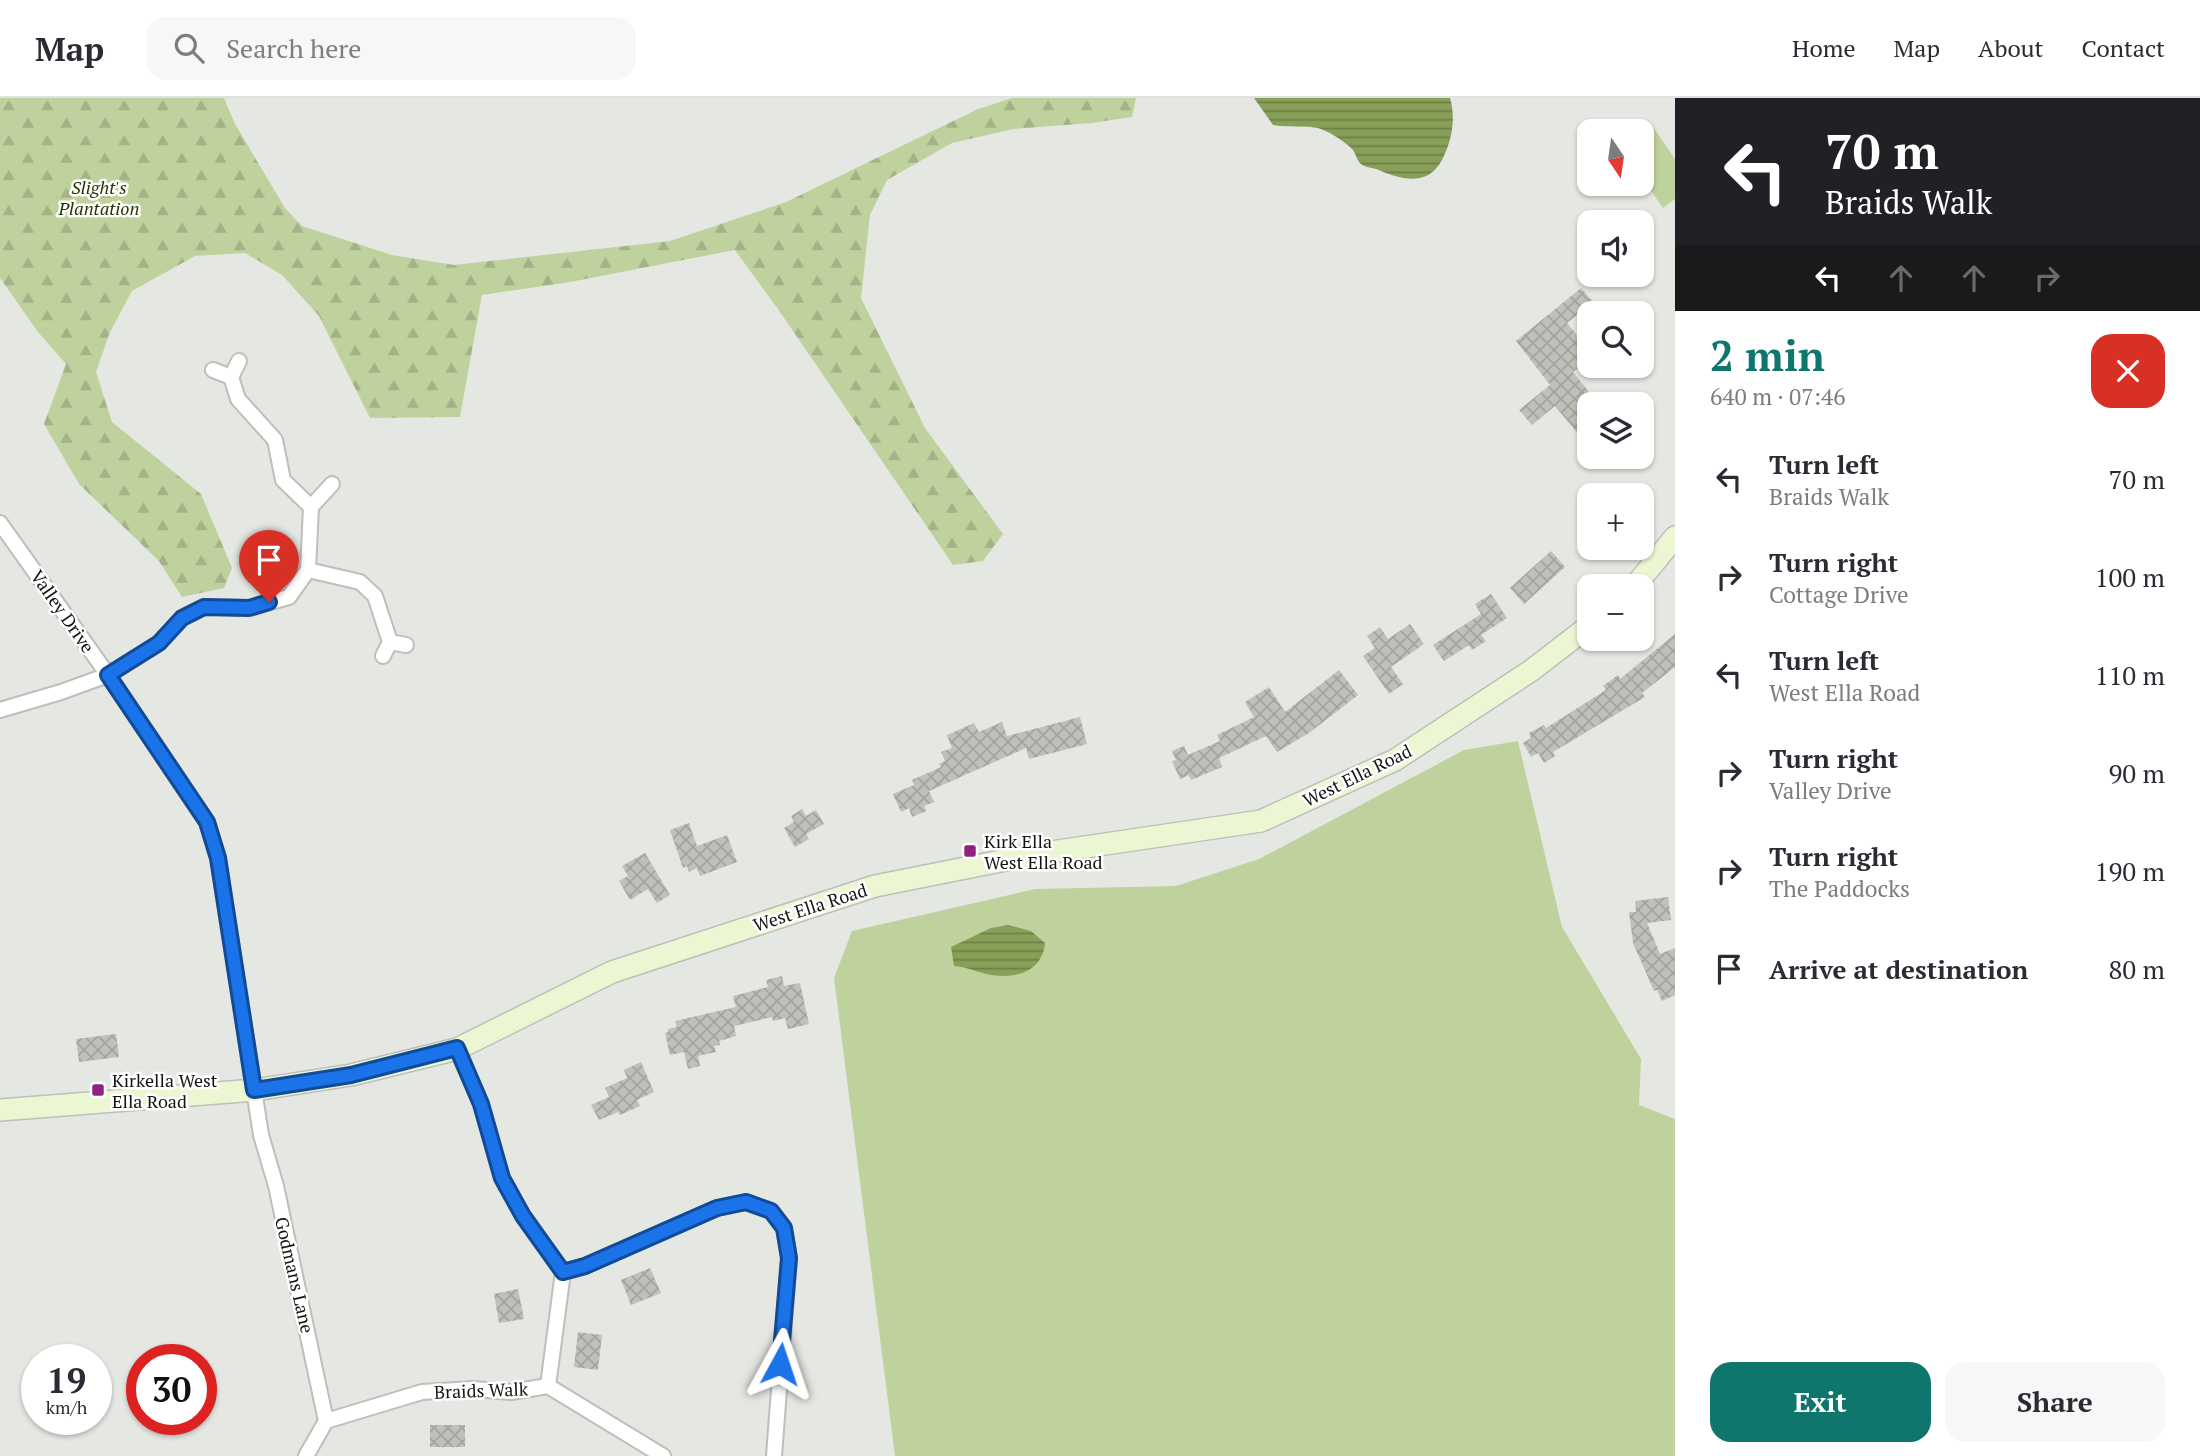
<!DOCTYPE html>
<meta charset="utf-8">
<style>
:root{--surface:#fff;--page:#f7f7f7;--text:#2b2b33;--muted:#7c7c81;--line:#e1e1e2;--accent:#0f766e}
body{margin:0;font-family:"PT Serif",serif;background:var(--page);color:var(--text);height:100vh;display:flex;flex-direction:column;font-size:26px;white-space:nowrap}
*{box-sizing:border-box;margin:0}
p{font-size:23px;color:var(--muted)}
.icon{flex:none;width:38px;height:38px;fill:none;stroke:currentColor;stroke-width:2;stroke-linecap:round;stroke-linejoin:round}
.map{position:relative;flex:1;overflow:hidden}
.drawer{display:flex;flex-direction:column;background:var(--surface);width:525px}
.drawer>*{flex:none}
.banner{background:#202124;color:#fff;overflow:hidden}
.needle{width:46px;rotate:167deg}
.tools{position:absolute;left:1577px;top:21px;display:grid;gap:14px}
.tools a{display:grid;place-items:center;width:77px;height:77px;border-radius:14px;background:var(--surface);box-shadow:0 2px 5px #0004;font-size:35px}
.speed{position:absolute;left:21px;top:1246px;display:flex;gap:14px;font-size:35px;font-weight:700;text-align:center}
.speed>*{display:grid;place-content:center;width:91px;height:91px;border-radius:50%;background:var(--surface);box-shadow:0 2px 5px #0004;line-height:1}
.speed small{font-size:18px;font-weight:400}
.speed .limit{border:10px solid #d22;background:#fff;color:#111}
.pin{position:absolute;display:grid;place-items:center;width:60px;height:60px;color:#fff;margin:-72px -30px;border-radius:50% 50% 50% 0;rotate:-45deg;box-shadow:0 0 7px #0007}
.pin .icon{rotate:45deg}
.me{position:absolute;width:77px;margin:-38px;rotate:5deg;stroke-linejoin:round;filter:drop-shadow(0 0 5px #0008)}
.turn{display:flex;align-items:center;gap:24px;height:147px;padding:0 35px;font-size:32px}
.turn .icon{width:91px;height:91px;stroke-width:2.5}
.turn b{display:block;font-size:49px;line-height:60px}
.lanes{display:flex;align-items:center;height:66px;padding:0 35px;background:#0003;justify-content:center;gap:35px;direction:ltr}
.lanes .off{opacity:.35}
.round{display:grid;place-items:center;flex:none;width:74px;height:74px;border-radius:21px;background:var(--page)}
.summary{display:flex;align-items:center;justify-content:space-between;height:119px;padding:0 35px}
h1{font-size:42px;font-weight:800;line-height:52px;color:var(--accent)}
.button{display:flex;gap:14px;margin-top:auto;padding:14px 35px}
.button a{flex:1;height:80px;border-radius:21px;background:var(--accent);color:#fff;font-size:28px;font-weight:800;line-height:80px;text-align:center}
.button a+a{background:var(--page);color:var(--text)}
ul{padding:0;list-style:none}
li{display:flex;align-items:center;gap:21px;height:98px;padding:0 35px}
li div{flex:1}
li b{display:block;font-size:26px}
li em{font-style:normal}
header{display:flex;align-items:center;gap:42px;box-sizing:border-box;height:98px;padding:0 35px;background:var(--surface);border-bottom:2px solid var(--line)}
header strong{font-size:33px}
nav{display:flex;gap:38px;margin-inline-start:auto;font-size:24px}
.search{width:490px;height:63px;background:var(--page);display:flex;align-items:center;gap:18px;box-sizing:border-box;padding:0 24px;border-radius:21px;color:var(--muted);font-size:26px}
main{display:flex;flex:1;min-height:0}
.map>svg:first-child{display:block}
.grass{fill:#bfd29e}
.forest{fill:url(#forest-firs)}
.water{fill:url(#water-rules)}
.building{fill:url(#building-cross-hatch)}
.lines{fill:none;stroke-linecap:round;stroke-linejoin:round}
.street-casing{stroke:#bdbfba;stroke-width:18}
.secondary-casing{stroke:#bdbfba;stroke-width:24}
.street{stroke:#fff;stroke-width:14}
.secondary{stroke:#ebf7d3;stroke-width:21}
.route-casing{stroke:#114b97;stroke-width:18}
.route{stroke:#1a73e8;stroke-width:12}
.poi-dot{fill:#912181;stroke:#fff;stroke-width:2.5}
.labels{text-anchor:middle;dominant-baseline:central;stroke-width:5;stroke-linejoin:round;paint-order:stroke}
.park-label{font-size:18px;font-style:italic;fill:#273600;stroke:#fff}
.street-label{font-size:18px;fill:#141513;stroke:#fff}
.poi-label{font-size:18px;fill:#141513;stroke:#fff;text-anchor:start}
</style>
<header>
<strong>Map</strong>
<div class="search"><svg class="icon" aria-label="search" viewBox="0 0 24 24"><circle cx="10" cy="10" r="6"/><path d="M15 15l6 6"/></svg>Search here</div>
<nav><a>Home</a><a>Map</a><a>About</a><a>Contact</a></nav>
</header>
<main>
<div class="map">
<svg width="1675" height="1358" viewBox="0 0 1675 1358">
<defs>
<pattern id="forest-firs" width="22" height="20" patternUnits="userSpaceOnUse" patternTransform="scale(1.75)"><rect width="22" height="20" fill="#bfd29e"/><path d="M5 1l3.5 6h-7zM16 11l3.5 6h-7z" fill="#a3b387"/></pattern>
<pattern id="water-rules" width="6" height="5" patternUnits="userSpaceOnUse" patternTransform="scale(1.75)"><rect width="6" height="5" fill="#879f56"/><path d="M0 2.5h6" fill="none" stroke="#6d8046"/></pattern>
<pattern id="building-cross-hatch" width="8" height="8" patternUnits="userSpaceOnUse" patternTransform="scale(1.75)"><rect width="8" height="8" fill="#bec0ba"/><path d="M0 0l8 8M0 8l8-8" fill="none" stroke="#a2a49f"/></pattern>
</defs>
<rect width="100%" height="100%" fill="#e5e8e2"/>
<path class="grass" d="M1649,23L1675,61V101L1663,110L1642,80V33H1634Z
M1518,643L1562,829L1641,961L1639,1007L1675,1021V1358H895L834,880L852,833L1035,791L1176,788L1259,761L1464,652Z"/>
<path class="forest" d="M0,0H224L235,26L285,110L302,128L392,157L454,167L670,143L786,104L978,11L1012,0H1136L1132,19L1092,25L1014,31L952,45L887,82L870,117L861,200L925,330L1003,436L983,463L953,467L780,214L735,152L570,184L482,197L460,319L370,320L319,218L282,177L245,155L195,158L132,193L110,234L96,274L112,324L201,396L232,470L224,490L182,499L159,463L79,386L44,326L66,266L38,234L0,180Z"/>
<path class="water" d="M1254,0H1450C1456,21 1452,43 1442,62C1427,90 1400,81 1376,71C1372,70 1365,69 1361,66C1357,63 1356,56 1353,52C1346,44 1331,35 1321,31C1310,27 1287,30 1273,27Z
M1008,827L1031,833L1045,845C1042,875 1014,882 986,876C975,873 966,869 954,868L951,849L991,830Z"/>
<path class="building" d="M1581,190L1593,204L1567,225L1589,252V262L1573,274L1599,306H1589V329L1579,337L1555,308L1532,327L1519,312L1550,287L1516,243Z
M1551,453L1565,469L1524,506L1510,490Z
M1491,496L1507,520L1481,537L1486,543L1472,552L1469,547L1444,563L1433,547L1481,516L1475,506Z
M1410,526L1424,546L1391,569L1403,586L1389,596L1363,558L1375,550L1367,538L1380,529L1388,541Z
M1675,536V569L1642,595L1645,599L1553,654L1555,658L1544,665L1538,655L1531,659L1523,645L1531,640L1529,635L1544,627L1546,630L1606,592L1603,588L1618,577L1620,581Z
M1339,572L1358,597L1309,635L1277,654L1266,638L1219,660L1222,669L1191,682L1189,677L1180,681L1172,663L1176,662L1172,653L1184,648L1188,657L1220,643L1217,637L1254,619L1245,604L1269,589L1285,614Z
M1080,619L1087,646L1029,661L1026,650L929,693L934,704L924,708L926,713L912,719L909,710L901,714L893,696L914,687L912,682L941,669L939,666L945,663L941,654L952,650L947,637L974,625L979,634L1002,624L1007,638Z
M802,711L806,718L816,712L824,726L806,736L809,741L795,749L784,730L794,724L791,718Z
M689,725L697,748L727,737L737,764L700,778L697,770L689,774L687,768L683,770L670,732Z
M645,755L670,797L657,805L648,791L630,802L619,783L628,778L622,768Z
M1668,799L1671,822L1647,825L1660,856L1675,850V897L1662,903L1657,892L1654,893L1633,845L1629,814H1636L1635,803Z
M782,878L784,888L800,885L809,926L788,931L785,920L773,923L772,919L734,928L736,938L719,943L720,947L714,948L716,954L698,958L700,968L688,971L684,954L670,957L665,935L668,934V931L677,929L675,923L736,909L733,898L768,889L766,882Z
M116,936L119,959L79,964L76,941Z
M641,964L654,994L637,1002L640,1008L620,1017L618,1014L599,1022L591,1007L609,999L605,990L627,980L624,972Z
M650,1170L661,1195L631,1207L621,1182Z
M518,1191L524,1221L499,1225L494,1196Z
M578,1234L602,1237L598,1272L574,1269Z
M430,1327H465V1349H430Z"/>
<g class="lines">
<g class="street-casing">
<path id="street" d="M213,272L231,279L239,263
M231,279L238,301L275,342L283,382L311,409
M0,425L108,577L207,724L218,760L261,1037L276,1088L326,1323L306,1358
M308,472L360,484L375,498L390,544
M383,558L390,544L406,547
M0,612L61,594L108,577L159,545L182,520L204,509L249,510L289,499L308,472L311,409L332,386
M457,951L481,1006L502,1080L523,1118L563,1174L548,1288
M563,1174L585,1168L717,1110L745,1104L771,1113L784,1130L789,1160L774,1358
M326,1323L422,1294L474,1291L511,1294L548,1288L663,1358"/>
</g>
<g class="secondary-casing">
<path id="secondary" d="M1635,488L1675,439
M0,1012L255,992L351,977L457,951L612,874L875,788L1031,757L1261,723L1395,662L1532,572L1589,528"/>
</g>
<use href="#street" class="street"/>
<use href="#secondary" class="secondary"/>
</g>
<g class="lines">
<g class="route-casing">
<path id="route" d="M269,504L249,510L204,509L182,520L159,545L108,577L207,724L218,760L254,992L351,977L457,950L481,1006L502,1080L523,1118L563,1174L585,1168L717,1110L746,1104L771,1113L784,1130L789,1160L780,1266"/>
</g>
<use href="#route" class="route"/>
</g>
<g class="poi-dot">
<rect x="963" y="746" width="14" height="14" rx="3.5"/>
<rect x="91" y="985" width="14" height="14" rx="3.5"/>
</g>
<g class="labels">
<g class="park-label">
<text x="99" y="89">Slight's<tspan x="99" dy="21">Plantation</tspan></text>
</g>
<g class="street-label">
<text transform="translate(63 513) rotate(55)">Valley Drive</text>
<text transform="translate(1357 677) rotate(-26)">West Ella Road</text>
<text transform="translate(810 809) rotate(-18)">West Ella Road</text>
<text transform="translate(295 1177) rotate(77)">Godmans Lane</text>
<text transform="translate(481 1292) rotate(-2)">Braids Walk</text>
</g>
<g class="poi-label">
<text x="984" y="743">Kirk Ella<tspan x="984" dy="21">West Ella Road</tspan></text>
<text x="112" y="982">Kirkella West<tspan x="112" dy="21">Ella Road</tspan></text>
</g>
</g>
</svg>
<div class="tools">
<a><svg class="needle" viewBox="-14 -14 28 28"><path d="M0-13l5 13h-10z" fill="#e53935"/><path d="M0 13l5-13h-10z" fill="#7c7c81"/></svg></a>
<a><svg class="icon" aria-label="sound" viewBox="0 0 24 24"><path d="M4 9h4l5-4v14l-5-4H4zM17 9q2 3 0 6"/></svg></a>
<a><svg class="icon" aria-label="search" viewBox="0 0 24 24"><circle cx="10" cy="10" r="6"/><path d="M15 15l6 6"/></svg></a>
<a><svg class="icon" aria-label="layers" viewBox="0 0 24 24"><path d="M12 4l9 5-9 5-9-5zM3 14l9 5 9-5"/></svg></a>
<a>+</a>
<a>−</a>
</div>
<div class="speed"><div>19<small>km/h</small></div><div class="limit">30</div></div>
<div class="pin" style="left:269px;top:504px;background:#d93025"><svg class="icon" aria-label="arrive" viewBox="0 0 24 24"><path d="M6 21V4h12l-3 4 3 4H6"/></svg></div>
<svg class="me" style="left:780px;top:1266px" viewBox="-20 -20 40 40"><path d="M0-17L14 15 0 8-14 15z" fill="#1a73e8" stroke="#fff" stroke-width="4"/></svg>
</div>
<section class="drawer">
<div class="banner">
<div class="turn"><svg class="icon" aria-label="left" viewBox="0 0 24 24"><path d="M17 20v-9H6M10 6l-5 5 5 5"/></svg><div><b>70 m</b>Braids Walk</div></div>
<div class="lanes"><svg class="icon" aria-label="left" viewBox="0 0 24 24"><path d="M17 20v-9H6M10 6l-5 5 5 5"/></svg><svg class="icon off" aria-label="ahead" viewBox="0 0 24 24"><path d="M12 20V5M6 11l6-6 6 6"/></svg><svg class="icon off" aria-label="ahead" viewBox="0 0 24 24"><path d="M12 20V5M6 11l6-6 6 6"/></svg><svg class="icon off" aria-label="right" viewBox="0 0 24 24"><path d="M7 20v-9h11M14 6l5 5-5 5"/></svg></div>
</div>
<div class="summary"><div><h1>2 min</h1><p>640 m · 07:46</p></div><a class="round" style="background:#d93025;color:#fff"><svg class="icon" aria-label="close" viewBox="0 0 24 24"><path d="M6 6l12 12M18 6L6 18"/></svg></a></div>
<ul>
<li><svg class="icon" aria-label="left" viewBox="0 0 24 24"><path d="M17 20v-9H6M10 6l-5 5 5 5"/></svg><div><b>Turn left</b><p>Braids Walk</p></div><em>70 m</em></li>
<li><svg class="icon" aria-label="right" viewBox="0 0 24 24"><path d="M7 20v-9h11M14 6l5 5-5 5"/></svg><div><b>Turn right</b><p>Cottage Drive</p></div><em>100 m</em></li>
<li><svg class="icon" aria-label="left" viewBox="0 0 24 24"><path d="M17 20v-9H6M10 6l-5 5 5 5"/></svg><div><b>Turn left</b><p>West Ella Road</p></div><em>110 m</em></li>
<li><svg class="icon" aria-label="right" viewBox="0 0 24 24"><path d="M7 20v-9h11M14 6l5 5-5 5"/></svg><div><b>Turn right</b><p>Valley Drive</p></div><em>90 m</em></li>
<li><svg class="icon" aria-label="right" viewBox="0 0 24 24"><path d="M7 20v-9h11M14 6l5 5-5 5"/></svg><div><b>Turn right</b><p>The Paddocks</p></div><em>190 m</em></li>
<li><svg class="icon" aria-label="arrive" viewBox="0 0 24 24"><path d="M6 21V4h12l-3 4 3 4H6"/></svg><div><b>Arrive at destination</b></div><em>80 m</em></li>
</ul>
<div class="button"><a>Exit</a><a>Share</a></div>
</section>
</main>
